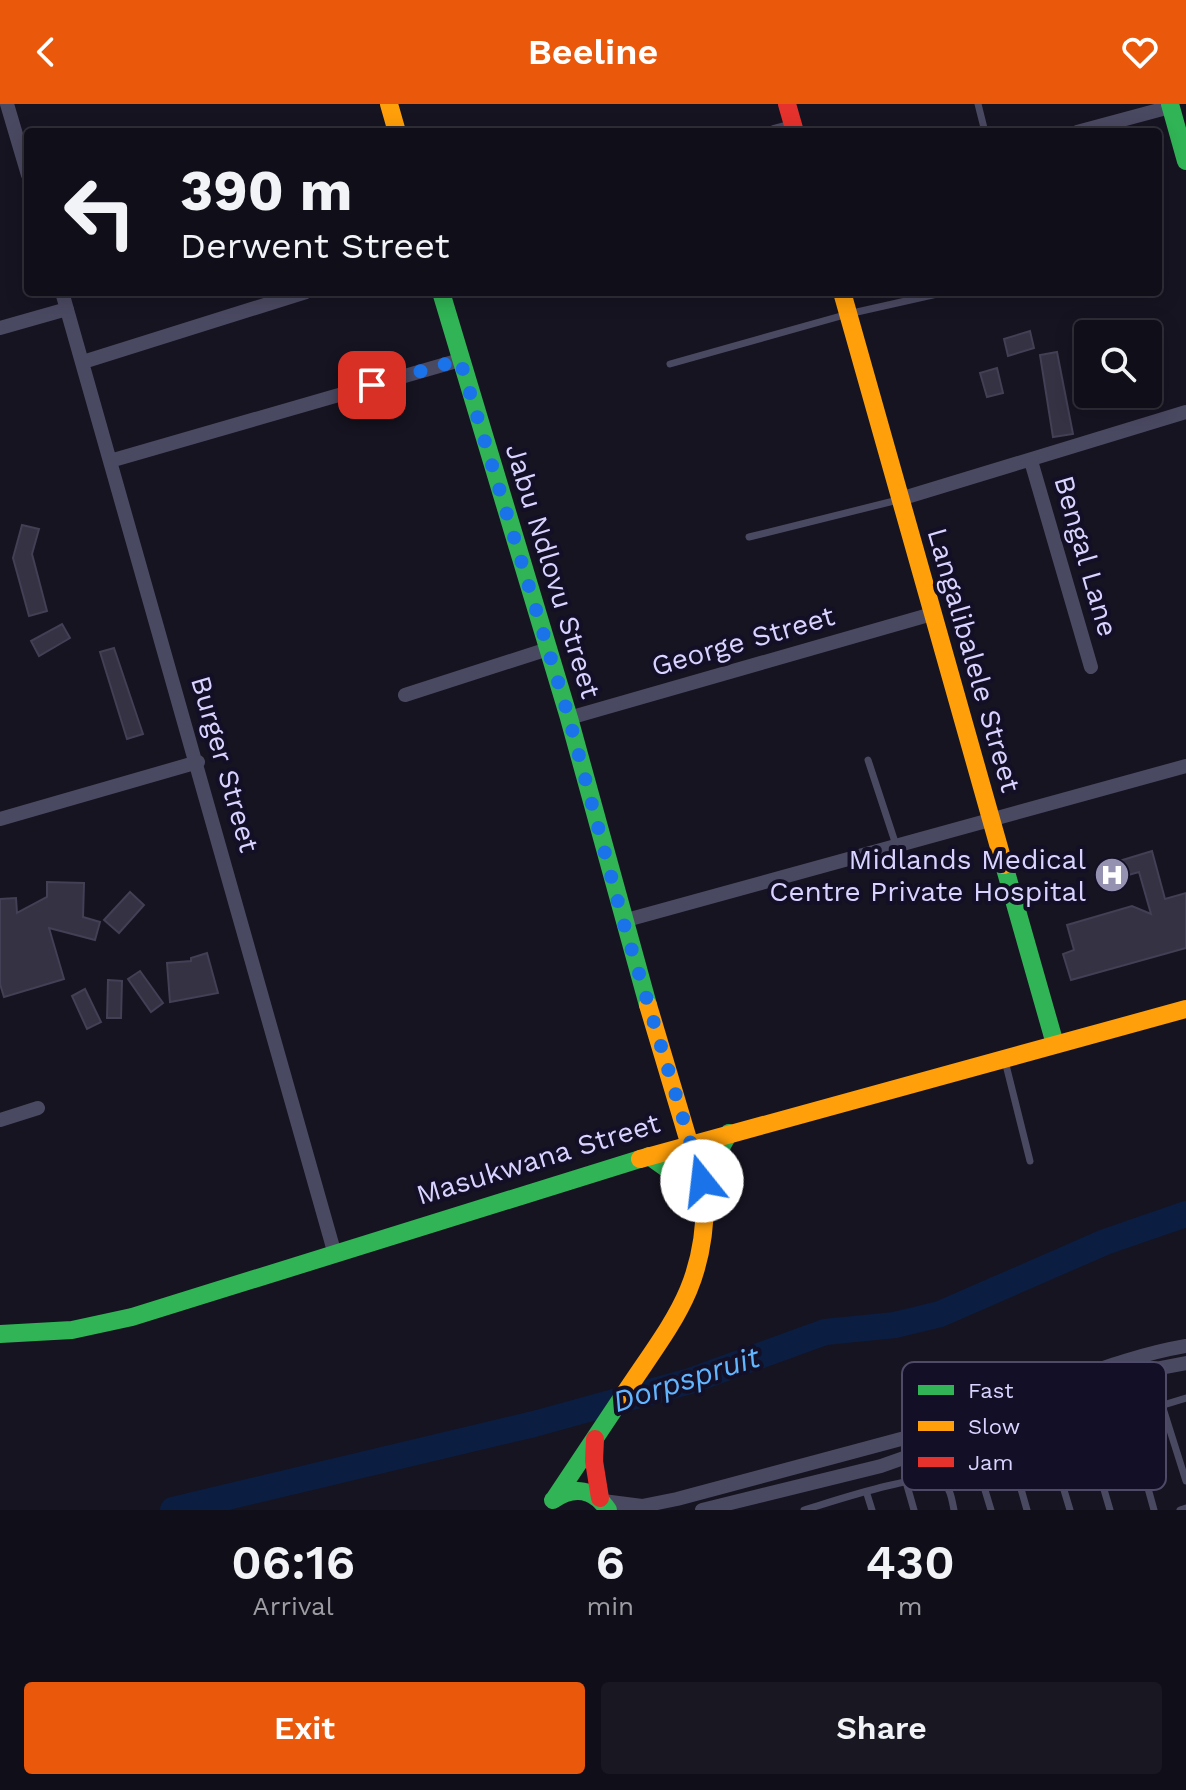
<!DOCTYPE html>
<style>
:root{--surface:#100f19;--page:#191822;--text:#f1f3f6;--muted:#9c9ca2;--line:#302f38;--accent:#ea580c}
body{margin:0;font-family:"Work Sans",sans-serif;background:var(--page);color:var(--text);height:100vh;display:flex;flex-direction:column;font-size:30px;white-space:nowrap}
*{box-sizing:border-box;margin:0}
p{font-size:26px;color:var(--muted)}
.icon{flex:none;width:44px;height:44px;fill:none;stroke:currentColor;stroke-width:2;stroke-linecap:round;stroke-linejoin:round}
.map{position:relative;height:1406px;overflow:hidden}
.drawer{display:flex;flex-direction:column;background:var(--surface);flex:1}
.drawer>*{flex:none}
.guide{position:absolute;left:24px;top:24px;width:1138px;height:168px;border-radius:8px;box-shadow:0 4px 20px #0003,0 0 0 2px var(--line);background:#100f19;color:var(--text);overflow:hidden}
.buttons{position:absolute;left:1074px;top:216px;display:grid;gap:16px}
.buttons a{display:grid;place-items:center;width:88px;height:88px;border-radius:8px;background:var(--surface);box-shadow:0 4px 20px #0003,0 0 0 2px var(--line);font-size:40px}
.pin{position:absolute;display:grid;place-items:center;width:68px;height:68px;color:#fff;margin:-34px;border-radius:16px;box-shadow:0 4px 12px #0006}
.me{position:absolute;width:88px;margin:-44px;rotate:344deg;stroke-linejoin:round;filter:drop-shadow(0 0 6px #0008)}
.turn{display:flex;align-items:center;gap:28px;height:168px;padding:0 24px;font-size:36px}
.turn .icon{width:104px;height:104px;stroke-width:2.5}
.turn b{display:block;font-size:56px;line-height:68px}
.eta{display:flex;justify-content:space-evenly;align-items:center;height:136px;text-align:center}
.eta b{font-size:48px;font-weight:600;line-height:56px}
.cta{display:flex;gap:16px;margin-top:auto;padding:16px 24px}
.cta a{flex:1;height:92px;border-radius:8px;background:var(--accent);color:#fff;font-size:32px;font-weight:600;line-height:92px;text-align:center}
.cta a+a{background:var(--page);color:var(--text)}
header{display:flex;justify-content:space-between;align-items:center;height:104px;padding:0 24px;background:var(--accent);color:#fff;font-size:36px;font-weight:600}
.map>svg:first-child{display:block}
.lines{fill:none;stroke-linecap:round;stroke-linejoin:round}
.river{stroke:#0b1e41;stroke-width:26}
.building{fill:#343243;stroke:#433f54;stroke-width:2}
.lane{stroke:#4a4962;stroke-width:7}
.street{stroke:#4a4962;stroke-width:14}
.fast{stroke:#30b455;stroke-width:18}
.slow{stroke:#ff9f0a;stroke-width:18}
.jam{stroke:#e5322d;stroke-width:18}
.route{stroke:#1a73e8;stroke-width:14;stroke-dasharray:0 25.2}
.labels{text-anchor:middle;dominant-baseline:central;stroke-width:8;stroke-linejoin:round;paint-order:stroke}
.street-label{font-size:28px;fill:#d9d4ff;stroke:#130f26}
.poi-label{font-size:28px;fill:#d9d4ff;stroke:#130f26;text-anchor:end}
.water-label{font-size:30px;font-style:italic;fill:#62b6ff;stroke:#130f26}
.key{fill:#130f26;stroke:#4e4a67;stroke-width:2}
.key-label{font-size:22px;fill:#d9d4ff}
</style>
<header><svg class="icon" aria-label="back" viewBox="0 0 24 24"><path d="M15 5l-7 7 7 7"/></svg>Beeline<svg class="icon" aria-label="heart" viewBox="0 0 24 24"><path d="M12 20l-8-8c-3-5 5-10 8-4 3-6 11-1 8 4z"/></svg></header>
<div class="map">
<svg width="1186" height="1406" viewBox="0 0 1186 1406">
<rect width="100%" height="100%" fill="#161421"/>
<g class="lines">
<path class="river" d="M173,1406L534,1320L690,1277L825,1228L895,1221L940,1210L1105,1138L1186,1110"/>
</g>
<path class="building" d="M1030,227L1034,244L1008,252L1004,235Z
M1057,248L1073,330L1053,333L1040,251Z
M997,264L1003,289L987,293L980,269Z
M22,421L39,425L32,450L47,507L29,512L13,454Z
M62,520L70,534L39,552L31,537Z
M114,544L143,630L127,635L100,548Z
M1152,747L1165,795L1186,789V844L1071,876L1063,850L1074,846L1067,821L1132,802L1151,810L1139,768L1121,773L1116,758Z
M47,778L84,779L83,813L100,818L95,836L49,824L64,875L4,893L0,880V795L16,794L17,809L47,793Z
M130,788L144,801L119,829L104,816Z
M207,849L218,889L170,898L167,859L191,857V854Z
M140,867L163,899L151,908L128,875Z
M108,876L122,877L121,914H107Z
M85,885L101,918L87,925L72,892Z"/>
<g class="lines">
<path class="lane" d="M978,0L985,28
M670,260L848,210L946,188
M749,433L898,396
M868,656L896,741
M1005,957L1030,1057
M1162,1301L1186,1377
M1128,1312L1154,1406
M1086,1324L1110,1406
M1049,1336L1070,1406
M972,1343L991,1406
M906,1378L914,1406
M867,1390L872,1406
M804,1406C828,1399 924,1366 942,1378C951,1384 952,1397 954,1406
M1027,1406L1013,1357L1022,1344L1186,1294
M1180,1406L1186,1404"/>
<path class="street" d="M7,0L28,71
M774,28L793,23
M1077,28L1170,3
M62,188L334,1147
M0,224L67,205
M83,258L306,188
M110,357L460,256
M1031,357L1091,563
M900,395L1186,308
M405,591L548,545
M569,614L932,510
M0,715L198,658
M623,817L1186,662
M0,1016L38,1004
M943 1327a19 19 0 1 1 38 0a19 19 0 1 1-38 0Z
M966,1308C1041,1291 1110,1255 1186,1242
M981,1327L1134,1269L1186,1259
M603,1397L642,1402L677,1395L942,1324
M702,1406L881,1362L946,1339"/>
<path class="fast" d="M1170,0L1186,57
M441,188L569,614L648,901
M1004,761L1055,940
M649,1052L705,1092
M702,1077L729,1029
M0,1230L72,1226L132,1213L640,1055
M555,1394L623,1292
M553,1396C574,1381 594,1385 608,1406"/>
<path class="slow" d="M389,0L397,28
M842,188L1004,761
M640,1055L1186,905
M623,1292C671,1219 706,1184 705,1092L648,901"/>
<path class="jam" d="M787,0L795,28
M595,1335L594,1357L600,1394"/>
</g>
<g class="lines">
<path class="route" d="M372,281L460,256L569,614L623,817L702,1077"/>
</g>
<defs>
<g id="hospital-disc" transform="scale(1.8)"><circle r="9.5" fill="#9591b1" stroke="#130f26"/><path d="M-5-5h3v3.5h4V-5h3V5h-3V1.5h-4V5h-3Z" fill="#fff"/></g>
</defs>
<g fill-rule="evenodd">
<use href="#hospital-disc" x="1112" y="771"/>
</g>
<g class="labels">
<g class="street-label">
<text transform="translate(1086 452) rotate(74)">Bengal Lane</text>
<text transform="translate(553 467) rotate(73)">Jabu Ndlovu Street</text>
<text transform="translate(743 537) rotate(-16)">George Street</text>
<text transform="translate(974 556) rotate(74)">Langalibalele Street</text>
<text transform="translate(225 660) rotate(74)">Burger Street</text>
<text transform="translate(538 1055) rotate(-17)">Masukwana Street</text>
</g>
<g class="poi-label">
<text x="1086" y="755">Midlands Medical<tspan x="1086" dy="32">Centre Private Hospital</tspan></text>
</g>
<g class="water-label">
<text transform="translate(686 1275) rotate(-18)">Dorpspruit</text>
</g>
</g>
<rect x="902" y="1258" width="264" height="128" rx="12" class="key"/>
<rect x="918" y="1281" width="36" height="10" fill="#30b455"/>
<rect x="918" y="1317" width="36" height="10" fill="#ff9f0a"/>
<rect x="918" y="1353" width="36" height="10" fill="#e5322d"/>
<g class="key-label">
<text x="968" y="1294">Fast</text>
<text x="968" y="1330">Slow</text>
<text x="968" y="1366">Jam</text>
</g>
</svg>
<div class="buttons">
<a><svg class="icon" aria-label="search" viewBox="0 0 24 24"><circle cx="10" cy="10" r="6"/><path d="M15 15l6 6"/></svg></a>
</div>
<div class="pin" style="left:372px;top:281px;background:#d93025"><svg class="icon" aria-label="arrive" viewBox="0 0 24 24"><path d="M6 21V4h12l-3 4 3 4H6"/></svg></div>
<svg class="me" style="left:702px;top:1077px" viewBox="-20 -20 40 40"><circle r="19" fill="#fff"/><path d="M0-13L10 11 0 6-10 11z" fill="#1a73e8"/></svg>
<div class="guide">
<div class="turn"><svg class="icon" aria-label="left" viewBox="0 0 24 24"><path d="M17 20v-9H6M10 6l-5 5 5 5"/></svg><div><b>390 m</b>Derwent Street</div></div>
</div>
</div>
<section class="drawer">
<div class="eta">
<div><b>06:16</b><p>Arrival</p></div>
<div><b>6</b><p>min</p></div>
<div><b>430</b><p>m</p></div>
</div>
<div class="cta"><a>Exit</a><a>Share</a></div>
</section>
